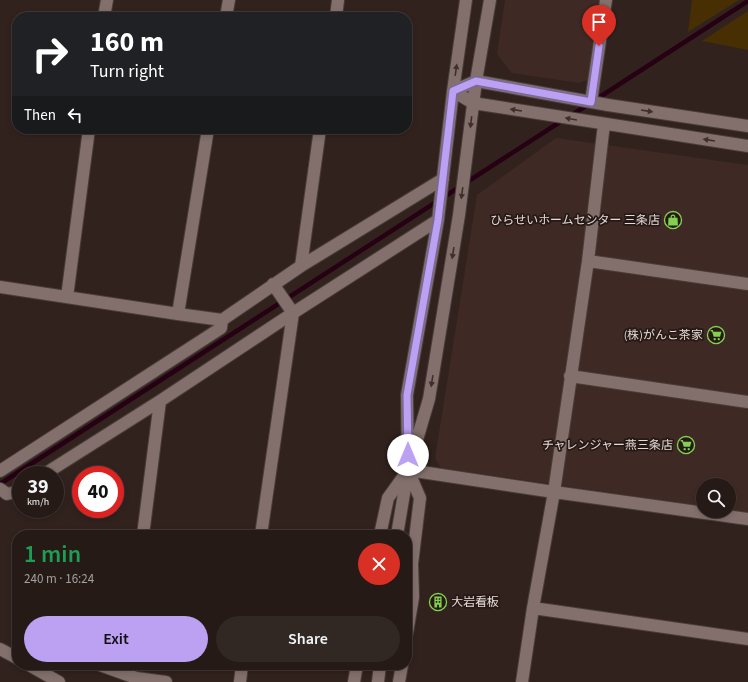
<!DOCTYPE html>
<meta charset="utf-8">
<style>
:root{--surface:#251a16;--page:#312723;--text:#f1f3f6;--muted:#a3a1a1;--line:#423835;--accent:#bca0f2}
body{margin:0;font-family:"Source Sans 3","Noto Sans JP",sans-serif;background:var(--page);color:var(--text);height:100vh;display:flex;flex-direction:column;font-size:15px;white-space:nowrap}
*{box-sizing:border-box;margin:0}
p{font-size:13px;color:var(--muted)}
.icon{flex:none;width:22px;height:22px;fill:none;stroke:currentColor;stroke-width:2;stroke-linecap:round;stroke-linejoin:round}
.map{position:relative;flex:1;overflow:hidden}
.drawer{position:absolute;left:12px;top:530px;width:400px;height:140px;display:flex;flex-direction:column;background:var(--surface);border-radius:16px;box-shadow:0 2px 6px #0003,0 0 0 1px var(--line)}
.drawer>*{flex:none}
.top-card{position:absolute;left:12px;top:12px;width:400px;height:122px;border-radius:16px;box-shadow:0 2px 6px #0003,0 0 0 1px var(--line);background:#202124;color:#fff;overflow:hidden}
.fabs{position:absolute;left:696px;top:478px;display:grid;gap:8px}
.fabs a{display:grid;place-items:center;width:40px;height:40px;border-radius:50%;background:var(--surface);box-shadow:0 2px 6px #0003,0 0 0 1px var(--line);font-size:20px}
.speed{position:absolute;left:12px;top:466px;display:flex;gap:8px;font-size:20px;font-weight:700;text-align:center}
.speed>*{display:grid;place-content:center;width:52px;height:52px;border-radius:50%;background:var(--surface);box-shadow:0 2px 6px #0003,0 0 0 1px var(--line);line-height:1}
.speed small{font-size:10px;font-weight:400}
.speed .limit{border:6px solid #d22;background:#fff;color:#111}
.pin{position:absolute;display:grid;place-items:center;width:34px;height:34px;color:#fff;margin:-41px -17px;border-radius:50% 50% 50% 0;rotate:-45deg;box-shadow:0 0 4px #0007}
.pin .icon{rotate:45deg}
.me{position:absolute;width:44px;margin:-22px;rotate:0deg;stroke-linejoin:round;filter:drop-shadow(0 0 3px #0008)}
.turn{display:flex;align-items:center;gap:14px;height:84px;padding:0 12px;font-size:18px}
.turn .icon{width:52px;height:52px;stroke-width:2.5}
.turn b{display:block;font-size:28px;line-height:34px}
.then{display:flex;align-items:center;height:38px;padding:0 12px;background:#0003;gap:8px;font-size:15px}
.round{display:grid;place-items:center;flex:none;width:42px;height:42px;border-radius:21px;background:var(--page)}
.summary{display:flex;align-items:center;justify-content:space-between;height:68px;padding:0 12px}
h1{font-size:24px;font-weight:600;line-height:30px;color:#1e9e55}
.cta{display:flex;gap:8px;margin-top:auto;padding:8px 12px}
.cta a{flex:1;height:46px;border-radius:24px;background:var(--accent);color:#111;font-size:16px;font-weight:600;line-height:46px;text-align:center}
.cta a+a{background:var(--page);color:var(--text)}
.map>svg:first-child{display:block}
.built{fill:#3e2924}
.green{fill:#482e03}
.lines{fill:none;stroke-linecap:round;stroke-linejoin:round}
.stream{stroke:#260114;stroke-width:4.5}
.minor-casing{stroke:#493d3a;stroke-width:14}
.minor{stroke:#83706c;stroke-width:12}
.oneway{fill:#3e2f2b}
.route-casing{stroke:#7a689d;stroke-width:10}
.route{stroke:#bca0f2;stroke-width:7}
.labels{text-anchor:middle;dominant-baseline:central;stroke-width:3.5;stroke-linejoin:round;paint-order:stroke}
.poi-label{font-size:12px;fill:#e4dad7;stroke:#271915;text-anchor:end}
</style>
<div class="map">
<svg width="748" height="682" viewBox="0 0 748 682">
<rect width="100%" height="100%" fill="#31221e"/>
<path class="built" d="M505,0H600L588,80L579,83L512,73L497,54Z
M556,138L748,165V513L729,510V485H703V506L441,468L435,458L477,195Z"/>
<path class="green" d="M692,0H739L688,32Z
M748,11V50L702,41Z"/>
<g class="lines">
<path class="stream" d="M595,100L748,1
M570,116L589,104
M0,484L563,120"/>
<g class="minor-casing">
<path id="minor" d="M104,17L107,0
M226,17L229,0
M336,17L338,0
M453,91L473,103L748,146
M453,91L476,81L608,105L748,126
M591,102L606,0
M588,261L748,284
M301,266L320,129
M0,287L178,314L222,320L301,266L443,179
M67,297L89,129
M178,314L208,129
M570,376L748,402
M408,470L554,492L748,519
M0,471L221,328L222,320
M43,475L160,401L293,313L438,220
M0,489L7,494L16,492L21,489
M143,535L160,401
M261,535L293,313L273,284
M380,535L388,498L406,473
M397,535L408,470L429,399L459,215L476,81L490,0
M533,608L748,639
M407,633L413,597L412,564L420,498L408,470L407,395L438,220L453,91L466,0
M0,649L17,658
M29,665L59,682
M100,665L125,674
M126,665L125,674L136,678L166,682
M240,682L242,665
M354,682L357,665
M378,682L380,665
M399,682L402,665
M522,682L533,608L554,492L588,261L604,124"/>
</g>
<use href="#minor" class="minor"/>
</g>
<defs><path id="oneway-solid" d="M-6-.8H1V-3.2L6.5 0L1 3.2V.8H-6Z"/></defs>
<g class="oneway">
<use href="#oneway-solid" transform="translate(456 70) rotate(-82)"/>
<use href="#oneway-solid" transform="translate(516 110) rotate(-171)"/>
<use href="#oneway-solid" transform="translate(647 111) rotate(9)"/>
<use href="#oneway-solid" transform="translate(571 119) rotate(-170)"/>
<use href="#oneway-solid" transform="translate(471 122) rotate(97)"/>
<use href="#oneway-solid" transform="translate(709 140) rotate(-171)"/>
<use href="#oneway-solid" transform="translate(462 193) rotate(98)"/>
<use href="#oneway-solid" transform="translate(453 253) rotate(99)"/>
<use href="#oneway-solid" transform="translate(432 381) rotate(99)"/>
</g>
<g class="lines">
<g class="route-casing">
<path id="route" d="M408,455L407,395L438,220L453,91L476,81L591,102L599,46"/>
</g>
<use href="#route" class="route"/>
</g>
<defs>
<g id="shop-ring" transform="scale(0.9)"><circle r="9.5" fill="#271915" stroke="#82d04f" stroke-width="1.5"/><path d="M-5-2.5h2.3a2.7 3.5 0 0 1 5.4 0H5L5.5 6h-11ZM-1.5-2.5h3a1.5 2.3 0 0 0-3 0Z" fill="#82d04f"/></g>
<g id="supermarket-ring" transform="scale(0.9)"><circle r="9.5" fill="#271915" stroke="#82d04f" stroke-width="1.5"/><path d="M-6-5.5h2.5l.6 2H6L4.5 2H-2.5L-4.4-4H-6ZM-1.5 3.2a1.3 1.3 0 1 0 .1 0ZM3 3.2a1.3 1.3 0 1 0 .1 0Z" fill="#82d04f"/></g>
<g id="building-ring" transform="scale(0.9)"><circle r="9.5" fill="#271915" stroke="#82d04f" stroke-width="1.5"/><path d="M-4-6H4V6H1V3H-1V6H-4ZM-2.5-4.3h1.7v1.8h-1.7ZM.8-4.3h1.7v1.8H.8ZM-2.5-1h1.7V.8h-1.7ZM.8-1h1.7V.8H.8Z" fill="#82d04f"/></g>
</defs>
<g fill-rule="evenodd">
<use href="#shop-ring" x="673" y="220"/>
<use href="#supermarket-ring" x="716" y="335"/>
<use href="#supermarket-ring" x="686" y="445"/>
<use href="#building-ring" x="438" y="602"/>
</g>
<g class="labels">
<g class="poi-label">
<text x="660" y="220">ひらせいホームセンター 三条店</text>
<text x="703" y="335">(株)がんこ茶家</text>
<text x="673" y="445">チャレンジャー燕三条店</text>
<text x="451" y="602" text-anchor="start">大岩看板</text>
</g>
</g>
</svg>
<div class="fabs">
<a><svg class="icon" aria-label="search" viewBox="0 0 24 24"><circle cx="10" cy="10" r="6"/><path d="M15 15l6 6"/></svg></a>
</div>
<div class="speed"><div>39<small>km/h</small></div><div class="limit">40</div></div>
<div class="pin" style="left:599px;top:46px;background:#d93025"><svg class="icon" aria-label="arrive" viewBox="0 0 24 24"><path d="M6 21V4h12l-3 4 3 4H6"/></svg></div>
<svg class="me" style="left:408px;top:455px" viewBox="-20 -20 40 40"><circle r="19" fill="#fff"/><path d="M0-13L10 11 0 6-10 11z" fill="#bca0f2"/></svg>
<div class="top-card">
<div class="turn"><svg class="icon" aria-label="right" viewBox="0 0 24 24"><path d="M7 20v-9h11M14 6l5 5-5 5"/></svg><div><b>160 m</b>Turn right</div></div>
<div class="then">Then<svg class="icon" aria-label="left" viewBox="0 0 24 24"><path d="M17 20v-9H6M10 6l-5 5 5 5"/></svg></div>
</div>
<section class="drawer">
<div class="summary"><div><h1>1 min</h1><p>240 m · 16:24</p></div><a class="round" style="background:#d93025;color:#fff"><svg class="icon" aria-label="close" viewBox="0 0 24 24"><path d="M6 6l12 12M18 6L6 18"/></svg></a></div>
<div class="cta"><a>Exit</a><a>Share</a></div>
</section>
</div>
